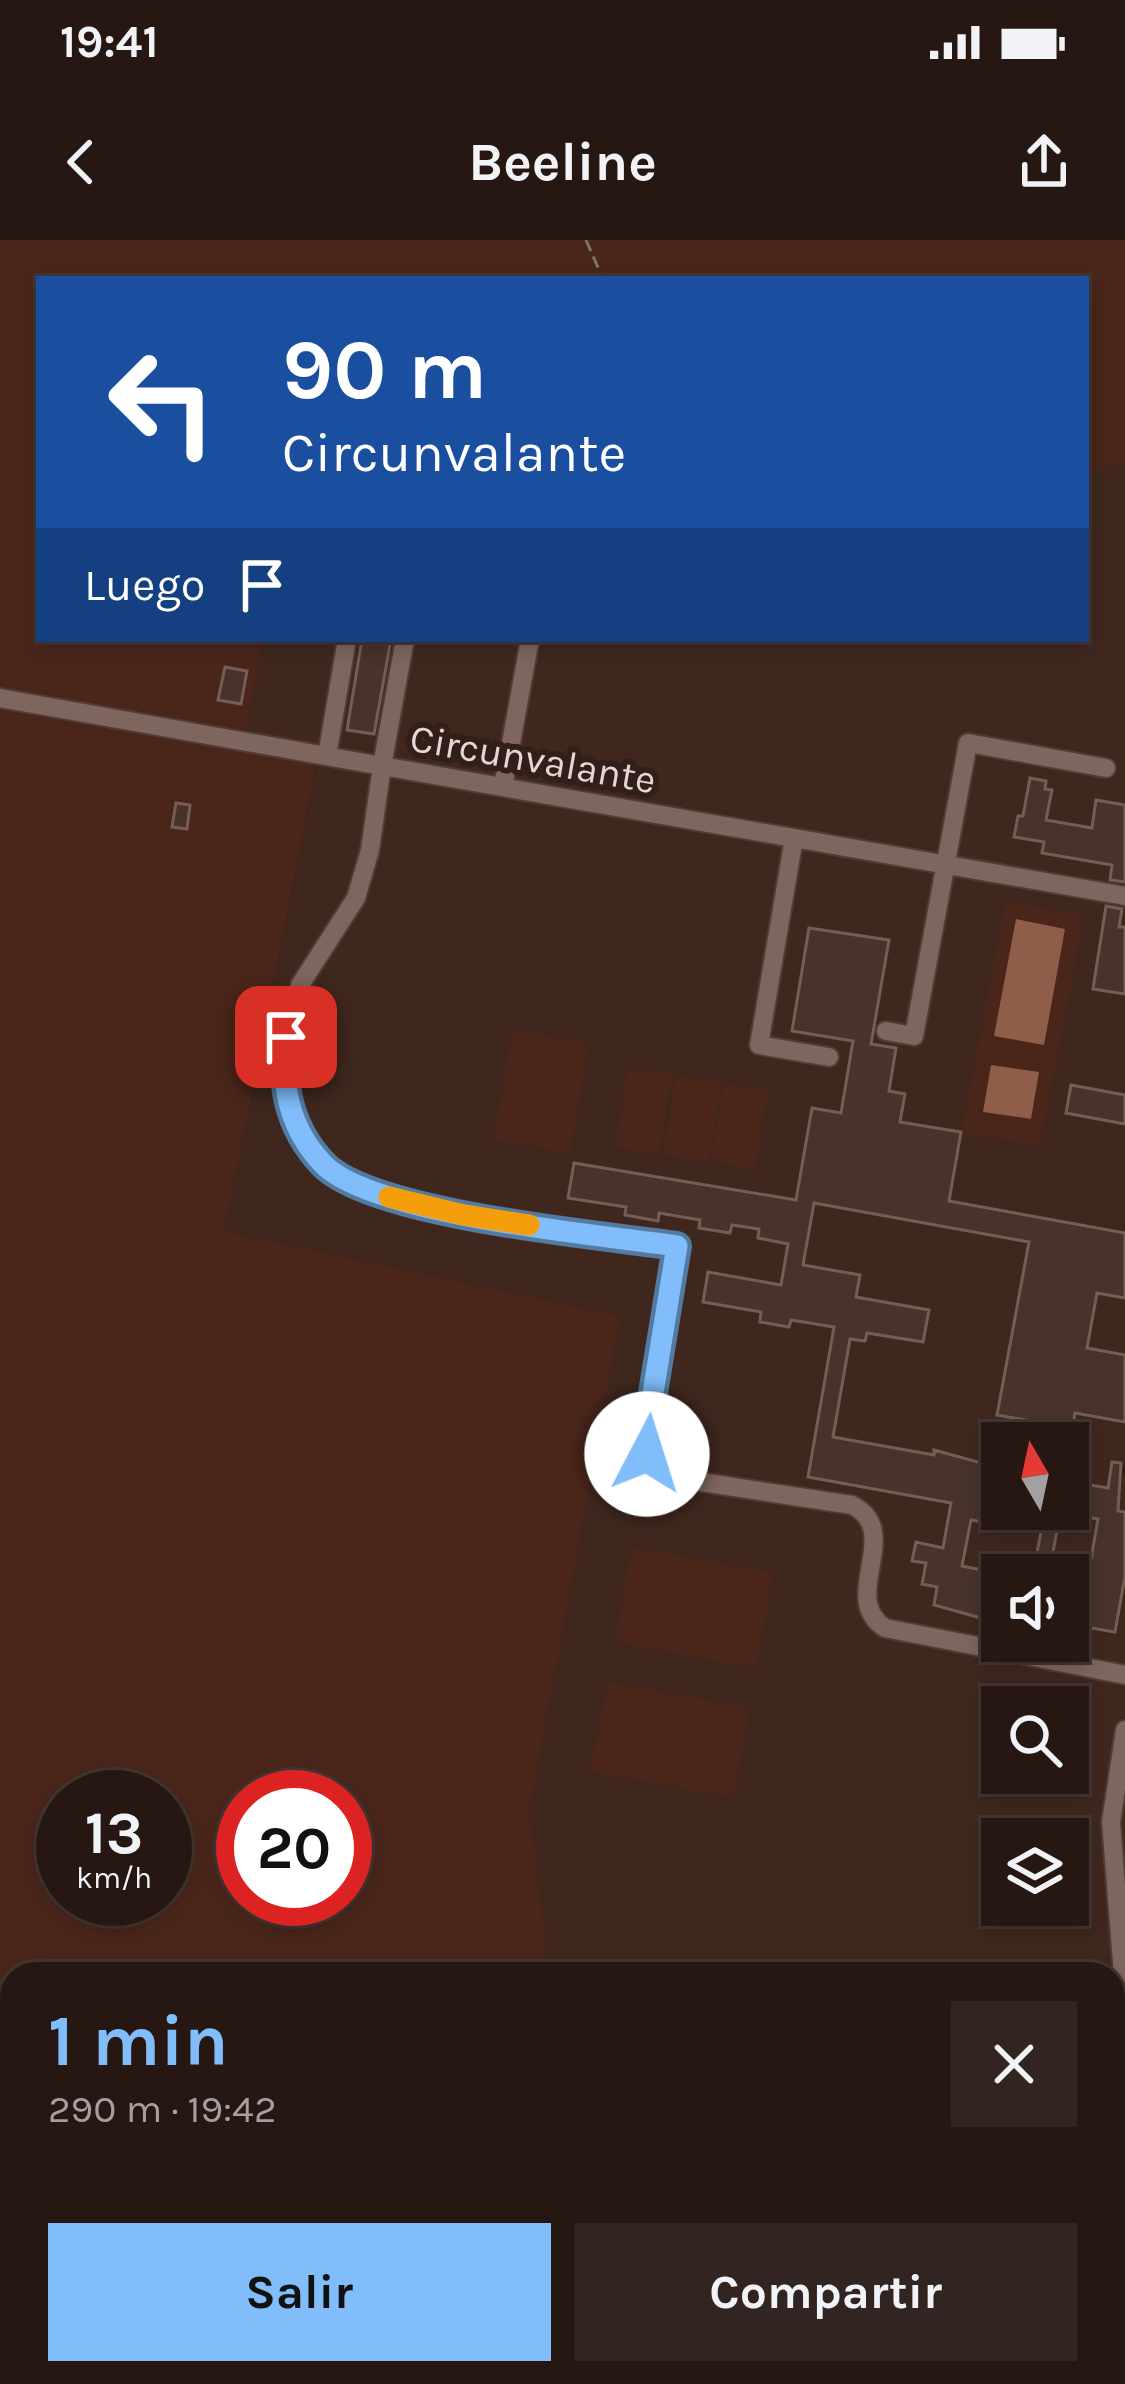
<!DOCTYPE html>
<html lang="es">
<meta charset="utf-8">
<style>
:root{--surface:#261713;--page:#322421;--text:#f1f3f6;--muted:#a49fa0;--line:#423633;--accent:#80bdfa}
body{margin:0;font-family:Karla,sans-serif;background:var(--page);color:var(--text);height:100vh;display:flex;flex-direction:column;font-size:45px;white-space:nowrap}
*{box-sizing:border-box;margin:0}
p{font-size:39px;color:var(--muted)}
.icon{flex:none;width:66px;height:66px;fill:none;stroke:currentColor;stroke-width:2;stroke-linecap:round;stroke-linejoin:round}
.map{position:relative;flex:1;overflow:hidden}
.details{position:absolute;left:0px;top:1722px;width:1125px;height:423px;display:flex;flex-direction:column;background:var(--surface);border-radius:36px 36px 0 0;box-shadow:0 6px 18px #0003,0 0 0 3px var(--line)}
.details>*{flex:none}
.guide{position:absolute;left:36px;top:36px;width:1053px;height:366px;border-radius:0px;box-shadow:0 6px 18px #0003,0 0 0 3px var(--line);background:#1a4fa0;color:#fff;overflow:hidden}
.needle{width:78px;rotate:351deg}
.fabs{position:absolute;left:981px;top:1182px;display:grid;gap:24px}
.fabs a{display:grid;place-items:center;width:108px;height:108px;border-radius:0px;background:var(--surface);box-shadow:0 6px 18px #0003,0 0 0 3px var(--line);font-size:60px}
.speed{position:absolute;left:36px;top:1530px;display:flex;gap:24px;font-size:60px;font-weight:700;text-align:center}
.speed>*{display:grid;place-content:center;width:156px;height:156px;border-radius:50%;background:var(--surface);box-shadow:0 6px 18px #0003,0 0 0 3px var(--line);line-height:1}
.speed small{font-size:30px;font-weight:400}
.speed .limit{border:18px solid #d22;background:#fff;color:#111}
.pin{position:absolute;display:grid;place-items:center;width:102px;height:102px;color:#fff;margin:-51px;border-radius:24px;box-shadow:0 6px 18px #0006}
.me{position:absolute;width:132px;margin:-66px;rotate:5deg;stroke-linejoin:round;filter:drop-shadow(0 0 9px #0008)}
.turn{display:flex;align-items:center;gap:42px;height:252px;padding:0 48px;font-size:54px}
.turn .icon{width:156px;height:156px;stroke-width:2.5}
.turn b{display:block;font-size:84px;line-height:102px}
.then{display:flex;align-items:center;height:114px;padding:0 48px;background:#0003;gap:24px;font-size:45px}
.round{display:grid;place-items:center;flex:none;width:126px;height:126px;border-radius:0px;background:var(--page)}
.headline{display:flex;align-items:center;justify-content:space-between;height:204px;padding:0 48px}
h1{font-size:72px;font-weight:700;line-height:90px;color:var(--accent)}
.primary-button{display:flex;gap:24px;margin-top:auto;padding:24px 48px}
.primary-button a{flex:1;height:138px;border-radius:0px;background:var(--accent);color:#111;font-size:48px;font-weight:700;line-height:138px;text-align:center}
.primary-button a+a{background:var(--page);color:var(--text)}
.status{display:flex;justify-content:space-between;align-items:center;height:84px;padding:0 60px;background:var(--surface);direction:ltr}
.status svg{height:33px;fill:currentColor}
header{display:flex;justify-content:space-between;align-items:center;height:156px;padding:0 48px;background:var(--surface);font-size:54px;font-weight:700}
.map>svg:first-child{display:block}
.built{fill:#3f271e;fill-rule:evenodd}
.green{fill:#4a261a;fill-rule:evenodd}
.water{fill:#905d4b}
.building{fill:#47332c;stroke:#745d55;stroke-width:3}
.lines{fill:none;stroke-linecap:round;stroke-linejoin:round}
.minor-casing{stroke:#4f3c37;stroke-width:22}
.highway-casing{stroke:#4f3c37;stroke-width:32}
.path{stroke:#83726c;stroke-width:3;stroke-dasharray:12 6;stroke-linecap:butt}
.minor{stroke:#7e665e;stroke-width:18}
.highway{stroke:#fdc2ae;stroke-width:27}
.route-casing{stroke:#537ba2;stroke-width:30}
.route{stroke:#80bdfa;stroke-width:21}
.slow{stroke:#f59e0b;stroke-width:21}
.labels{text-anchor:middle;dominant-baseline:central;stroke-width:12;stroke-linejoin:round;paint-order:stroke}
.street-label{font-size:39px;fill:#e5d7d2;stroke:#321f19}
</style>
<div class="status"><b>19:41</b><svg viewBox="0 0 49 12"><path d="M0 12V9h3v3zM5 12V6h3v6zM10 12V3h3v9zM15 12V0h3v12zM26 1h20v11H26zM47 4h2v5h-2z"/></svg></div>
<header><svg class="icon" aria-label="back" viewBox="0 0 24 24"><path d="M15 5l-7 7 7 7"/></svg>Beeline<svg class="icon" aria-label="share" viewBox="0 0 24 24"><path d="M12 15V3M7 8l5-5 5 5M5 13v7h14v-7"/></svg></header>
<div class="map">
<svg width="1125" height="2144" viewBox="0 0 1125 2144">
<rect width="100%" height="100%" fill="#321f19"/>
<path class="built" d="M1125,223V1218L1122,1234L1125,1236V2007L1113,2008V1734H550L530,1570L621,1076L225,991L321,503L247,489L263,399H1086V230ZM1002,1203H1068V1269H1002ZM1002,1335H1068V1401H1002ZM1002,1467H1068V1533H1002ZM1002,1599H1068V1665H1002Z"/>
<path class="green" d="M0,0H1125V223L1086,230V39H39V399H263L247,489L321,502L225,991L621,1076L530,1570L550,1734H12V2133H1113V2006L1125,2005V2144H0ZM63,1557H165V1659H63ZM243,1557H345V1659H243Z
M1006,661L1084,676L1040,906L961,892Z
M512,790L589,802L570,913L494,900Z
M628,828L672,835L659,914L615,907Z
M676,835L721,843L708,922L663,915Z
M724,843L768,850L755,929L711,922Z
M632,1307L773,1333L756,1428L615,1402Z
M608,1442L750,1468L733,1558L590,1531Z"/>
<path class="water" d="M1016,679L1065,689L1044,805L994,796Z
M991,825L1039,832L1031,879L983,872Z"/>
<path class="building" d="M362,399H391L374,494L347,490Z
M225,427L247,431L241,464L218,460Z
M1030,538L1046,541L1045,549L1052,550L1046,580L1092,588L1096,560L1125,565V642L1110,640L1112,625L1042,613L1044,602L1014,597L1018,576H1023Z
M176,563L190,565L187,589L172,587Z
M1106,666L1122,669L1119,687H1125V754L1093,749Z
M809,688L889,700L871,804L896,808L889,851L905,854L900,882L961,892L949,961L1125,993V1058L1097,1053L1087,1108L1125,1115V1182L1075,1173L1070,1203H1057L1060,1186L997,1175L1029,1002L814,963L803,1025L860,1035L856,1057L929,1070L923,1102L867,1093L865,1101L850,1099L833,1197L934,1215V1210L993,1226L991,1241L1002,1243V1269H1016L1013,1287L971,1280L962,1326L1002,1334V1372L983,1368L981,1378L934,1365L937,1347L922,1344L926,1323L912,1321L916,1302L943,1308L951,1263L808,1237L834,1087L791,1080L789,1087L760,1082L761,1072L703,1062L708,1032L781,1045L788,1004L758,998L759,989L732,985L730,993L699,988L700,980L659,973L658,981L625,975L626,967L568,958L574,923L796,960L812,868L841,873L853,801L792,791Z
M1071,845L1125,855V884L1066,873Z
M1112,1222L1121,1223L1118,1271L1125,1272V1336L1115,1392L1068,1384V1335H1033L1045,1269H1061L1053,1312L1091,1319L1098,1279L1068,1274V1241L1108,1248Z"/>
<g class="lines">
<g class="minor-casing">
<path id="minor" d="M0,458L382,526L405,399
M327,516L347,399
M503,547L530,399
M794,598L759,805L829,817
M1125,656L382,526L370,610L356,658L300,745L282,832L291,876L324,925L365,951L463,975L677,1006L645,1202C648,1220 660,1231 675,1238L852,1265C905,1292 838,1358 885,1388L1125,1435
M886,791L914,796L968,503L1106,528
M1125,1490L1111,1582L1125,1760
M452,2133L453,2144"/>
</g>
<g class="highway-casing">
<path id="highway" d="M1113,2057L1125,2045
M1113,2080L1125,2079
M1113,2107L1125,2106
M598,2144L687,2133
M802,2144L891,2133"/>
</g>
<path class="path" d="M586,0L603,39"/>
<use href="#minor" class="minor"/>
<use href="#highway" class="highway"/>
</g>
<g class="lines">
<g class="route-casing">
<path id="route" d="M286,797C281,844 288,887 323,924C372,975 601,995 677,1006L645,1202L647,1214"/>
</g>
<use href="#route" class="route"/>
<path class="slow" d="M389,957L464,975L529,985"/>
</g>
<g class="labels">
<g class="street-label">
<text transform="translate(533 519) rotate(10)">Circunvalante</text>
</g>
</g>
</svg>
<div class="fabs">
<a><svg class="needle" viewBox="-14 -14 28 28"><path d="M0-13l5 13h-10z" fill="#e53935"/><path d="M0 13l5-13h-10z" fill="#a49fa0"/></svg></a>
<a><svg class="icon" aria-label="sound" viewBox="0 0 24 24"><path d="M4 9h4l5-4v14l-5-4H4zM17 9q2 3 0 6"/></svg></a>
<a><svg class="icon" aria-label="search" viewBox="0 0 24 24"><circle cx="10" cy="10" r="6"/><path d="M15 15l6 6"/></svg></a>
<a><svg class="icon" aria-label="layers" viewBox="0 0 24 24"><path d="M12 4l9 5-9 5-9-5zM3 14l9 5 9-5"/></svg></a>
</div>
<div class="speed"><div>13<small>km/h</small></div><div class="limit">20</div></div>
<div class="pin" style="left:286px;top:797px;background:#d93025"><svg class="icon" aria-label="arrive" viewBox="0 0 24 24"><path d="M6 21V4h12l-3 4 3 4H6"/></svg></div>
<svg class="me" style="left:647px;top:1214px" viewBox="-20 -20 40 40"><circle r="19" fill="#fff"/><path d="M0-13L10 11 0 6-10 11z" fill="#80bdfa"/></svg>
<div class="guide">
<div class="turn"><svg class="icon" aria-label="left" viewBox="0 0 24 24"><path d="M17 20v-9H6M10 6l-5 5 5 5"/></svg><div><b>90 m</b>Circunvalante</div></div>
<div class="then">Luego<svg class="icon" aria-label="arrive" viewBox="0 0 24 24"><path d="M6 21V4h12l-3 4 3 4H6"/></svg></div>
</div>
<section class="details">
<div class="headline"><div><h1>1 min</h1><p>290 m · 19:42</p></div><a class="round"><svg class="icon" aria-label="close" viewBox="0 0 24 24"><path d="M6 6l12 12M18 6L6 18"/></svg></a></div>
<div class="primary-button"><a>Salir</a><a>Compartir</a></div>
</section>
</div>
